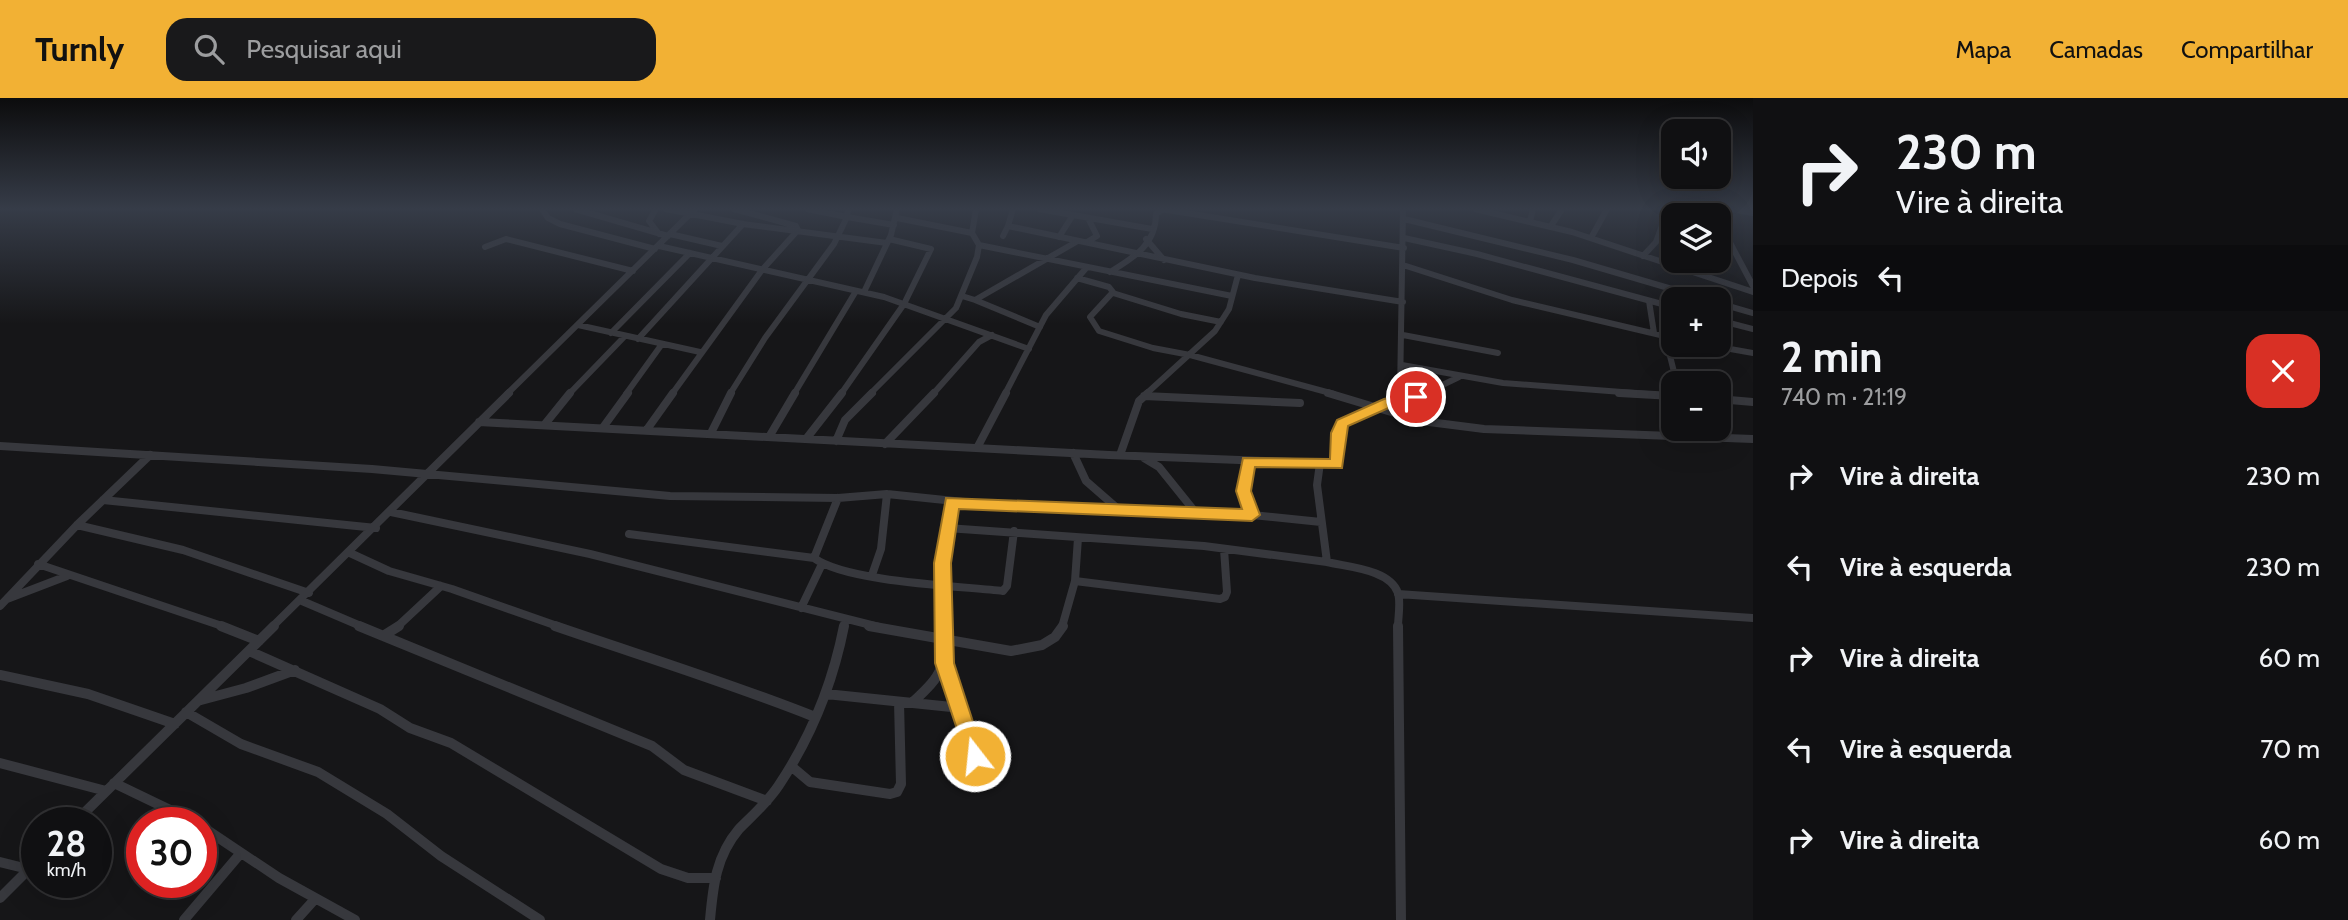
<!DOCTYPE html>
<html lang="pt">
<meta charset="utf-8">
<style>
:root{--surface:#101012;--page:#19191b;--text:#f1f3f6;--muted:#9c9d9f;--line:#303032;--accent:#f2b134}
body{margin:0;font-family:Cabin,sans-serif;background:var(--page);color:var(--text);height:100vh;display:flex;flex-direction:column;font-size:26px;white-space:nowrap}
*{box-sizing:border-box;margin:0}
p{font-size:23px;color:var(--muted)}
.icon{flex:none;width:38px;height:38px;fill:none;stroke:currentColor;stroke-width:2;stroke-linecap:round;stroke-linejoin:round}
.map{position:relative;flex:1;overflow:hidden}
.sheet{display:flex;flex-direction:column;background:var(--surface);width:595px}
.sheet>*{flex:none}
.guide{background:#101012;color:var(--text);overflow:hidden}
.fabs{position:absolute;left:1661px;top:21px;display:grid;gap:14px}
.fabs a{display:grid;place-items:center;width:70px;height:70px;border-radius:14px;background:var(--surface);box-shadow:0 7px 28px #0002,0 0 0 2px var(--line);font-size:35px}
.speed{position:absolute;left:21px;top:709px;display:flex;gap:14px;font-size:35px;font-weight:700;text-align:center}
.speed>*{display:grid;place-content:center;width:91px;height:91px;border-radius:50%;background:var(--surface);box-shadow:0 7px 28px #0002,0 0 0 2px var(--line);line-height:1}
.speed small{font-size:18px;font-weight:400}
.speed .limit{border:10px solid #d22;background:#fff;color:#111}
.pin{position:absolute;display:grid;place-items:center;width:60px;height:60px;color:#fff;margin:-30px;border:4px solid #fff;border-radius:50%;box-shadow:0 2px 7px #0007}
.me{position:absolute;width:77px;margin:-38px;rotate:344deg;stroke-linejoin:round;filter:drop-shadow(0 0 5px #0008)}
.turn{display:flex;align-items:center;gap:24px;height:147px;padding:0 28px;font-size:32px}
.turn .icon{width:91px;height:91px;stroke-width:2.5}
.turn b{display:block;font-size:49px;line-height:60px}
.then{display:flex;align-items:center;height:66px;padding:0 28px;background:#0003;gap:14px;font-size:26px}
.round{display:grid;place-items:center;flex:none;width:74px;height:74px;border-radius:21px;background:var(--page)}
.head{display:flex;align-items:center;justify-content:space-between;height:119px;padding:0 28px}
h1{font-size:42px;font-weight:700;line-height:52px}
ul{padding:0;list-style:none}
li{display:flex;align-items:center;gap:21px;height:91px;padding:0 28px}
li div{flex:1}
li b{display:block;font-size:26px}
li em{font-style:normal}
header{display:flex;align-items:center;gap:42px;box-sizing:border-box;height:98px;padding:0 35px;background:var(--accent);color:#111}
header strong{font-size:33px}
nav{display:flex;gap:38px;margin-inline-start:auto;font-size:24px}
.search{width:490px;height:63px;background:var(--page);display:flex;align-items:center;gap:18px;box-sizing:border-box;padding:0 24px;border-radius:21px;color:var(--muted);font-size:26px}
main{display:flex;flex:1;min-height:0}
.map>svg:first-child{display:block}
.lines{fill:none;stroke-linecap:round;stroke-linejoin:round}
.street-far2{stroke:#37383d;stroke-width:6}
.street-far1{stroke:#37383d;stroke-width:8}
.street{stroke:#37383d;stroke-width:10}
.route{fill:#f2b134;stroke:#9d7322;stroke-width:2}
</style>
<header>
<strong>Turnly</strong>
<div class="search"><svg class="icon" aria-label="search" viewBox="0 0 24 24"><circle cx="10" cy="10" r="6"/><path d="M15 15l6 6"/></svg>Pesquisar aqui</div>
<nav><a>Mapa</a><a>Camadas</a><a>Compartilhar</a></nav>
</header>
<main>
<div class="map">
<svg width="1753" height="822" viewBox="0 0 1753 822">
<rect width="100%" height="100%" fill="#161618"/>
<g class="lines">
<path class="street-far2" d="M542,111L548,120L560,126L655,151
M575,111L668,138
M656,111L649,123L659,136
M666,111L743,126L887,145
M807,111L847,119L848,111
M1013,111L1008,128L1255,180L1403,204
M1039,111L1152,131
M1161,111L1404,150
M1475,111L1572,134L1753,194
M1713,111L1716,117
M1731,111L1753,115
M897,120L972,135
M1404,121L1573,162L1706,201
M1718,122L1753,188
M1530,123L1533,111
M1551,128L1562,111
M670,136L722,148
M1003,138L1008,128
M1059,139L1073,117
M1404,140L1477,156L1673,209
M1591,140L1607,111
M1146,141L1164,162
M1087,144L1097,138L1088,120
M979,147L1232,198
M659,148L884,199L1029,251
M485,149L506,141L633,173
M1643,158L1656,144L1668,111
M1403,167L1512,202L1673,240
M1110,174C1133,160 1156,147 1156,116L1163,111
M1077,180L1109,189L1113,194L1090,219L1099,233L1153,250L1190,257L1334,296
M864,194L891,137L897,111
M1113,195L1181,216L1221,224
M962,198L975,202L1076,144
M975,202L1040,229
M1649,203L1654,235
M1718,205L1753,215
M1718,222L1753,231
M578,227L700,254
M611,235L690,155
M1403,237L1498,255
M1665,238L1674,274L1682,285
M638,241L743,126
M1708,247L1753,255
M1402,267L1503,285L1648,296
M507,296L695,111
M569,296L625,238
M626,296L662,246
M672,296L762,172L798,132L796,128L734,111
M730,296L765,240L834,146L847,119L894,127
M794,296L856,193
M841,296L904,206L931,151L889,141
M870,296L956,210L977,159L979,147L972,135L976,111
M933,296L979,244L992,237
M1005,296L1046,217L1087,169
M1146,296L1215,233L1229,211L1238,177
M1400,296L1403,111
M1424,296L1459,279"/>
<path class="street-far1" d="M1328,295L1421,323L1484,331L1753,341
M1619,295L1673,298
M1144,298L1300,305
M1400,301L1428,295
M1718,301L1753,304
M479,324L1109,357L1320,365
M545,326L570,295
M604,328L628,295
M648,330L673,295
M711,335L731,295
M769,339L795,295
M806,341L842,295
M836,343L845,322L872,295
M885,346L934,295
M0,348L372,371L670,398L838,400L887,396L1012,409L1117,410L1252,417L1321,424
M977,350L1006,295
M1073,355L1086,383L1117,410
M1120,357L1139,303L1148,295
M1144,360L1159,369L1196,415
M1248,363L1244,393L1252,417
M838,400L814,460C846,484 960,488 1003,493L1007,488L1014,433
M103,402L376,430
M391,414L590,456L879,529
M77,427L183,452L309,495
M947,430L1204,448L1327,464
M629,436L814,460
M350,455L389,473L452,491L560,529
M38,466L225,529
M872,477L881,451L887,396
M1075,483L1220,501L1225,499L1227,494L1224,451
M1398,496L1753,520
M7,501L67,478
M302,503L363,529
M0,508L77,427L150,357
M801,510L822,466
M272,529L509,295
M397,529L441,488
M844,529L845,522
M944,529L943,465L951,404
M1062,529L1075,483L1078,440
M1398,529C1398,519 1401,505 1398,495C1390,471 1347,469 1327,464L1317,387L1320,365L1337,366L1338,335L1342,325L1400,301V295"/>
<path class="street" d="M221,528L259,543
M359,528L652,648L684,672L767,703
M555,528C642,558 730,585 815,619
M869,528L1011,553L1042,547L1055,539L1063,528
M1398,528L1401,822
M383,538L399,528
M249,553L380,611L410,630L451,645L661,771L688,780H716
M944,565L961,610L981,682
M0,577L88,596L175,626
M826,596L961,610
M201,602L246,590L295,572
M913,604C945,574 944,571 944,528
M186,614L241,646L318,674L387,716L441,758L540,822
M0,665L106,693
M791,668L810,684L890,696L897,694L901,686L899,604
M114,685L195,724
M75,724L274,528
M201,728L279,780L355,822
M0,764L28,771
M0,800L37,763
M184,822L240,756
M296,822L315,801
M710,822C713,788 716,758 739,731C753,717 768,704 779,687C811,639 833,584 844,528"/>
</g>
<linearGradient id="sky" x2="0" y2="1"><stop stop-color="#0c0c0d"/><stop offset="0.49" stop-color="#363c48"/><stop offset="1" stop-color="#363c48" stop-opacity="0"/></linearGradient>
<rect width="1753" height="226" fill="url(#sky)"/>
<path class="route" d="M1416,294L1421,295V302L1393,308L1348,328L1342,370L1255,369L1251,393L1260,417L1252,423L959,411L951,465L954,565L984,658L982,664L975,667L968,664L935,565L934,465L946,400L1242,411L1236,393L1243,360L1330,361L1331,335L1337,322L1384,301Z"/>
</svg>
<div class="fabs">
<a><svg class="icon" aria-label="sound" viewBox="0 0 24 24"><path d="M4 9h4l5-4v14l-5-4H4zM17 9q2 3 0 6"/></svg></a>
<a><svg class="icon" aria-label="layers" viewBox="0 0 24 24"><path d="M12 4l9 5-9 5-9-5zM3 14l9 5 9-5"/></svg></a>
<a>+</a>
<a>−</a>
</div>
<div class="speed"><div>28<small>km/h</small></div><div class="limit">30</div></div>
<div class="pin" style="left:1416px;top:299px;background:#d93025"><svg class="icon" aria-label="arrive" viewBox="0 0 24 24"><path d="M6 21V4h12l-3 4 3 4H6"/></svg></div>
<svg class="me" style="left:975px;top:658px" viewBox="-20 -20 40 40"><circle r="17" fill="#f2b134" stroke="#fff" stroke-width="3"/><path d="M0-11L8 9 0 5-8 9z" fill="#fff"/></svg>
</div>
<section class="sheet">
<div class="guide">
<div class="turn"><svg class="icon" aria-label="right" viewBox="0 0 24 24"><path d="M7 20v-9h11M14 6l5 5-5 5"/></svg><div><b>230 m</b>Vire à direita</div></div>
<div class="then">Depois<svg class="icon" aria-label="left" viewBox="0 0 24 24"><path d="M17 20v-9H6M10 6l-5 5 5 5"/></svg></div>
</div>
<div class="head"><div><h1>2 min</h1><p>740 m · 21:19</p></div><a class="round" style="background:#d93025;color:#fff"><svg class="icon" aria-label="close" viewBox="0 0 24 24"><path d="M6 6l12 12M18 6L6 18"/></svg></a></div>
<ul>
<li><svg class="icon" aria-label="right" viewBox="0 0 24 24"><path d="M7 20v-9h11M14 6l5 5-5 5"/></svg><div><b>Vire à direita</b></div><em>230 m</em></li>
<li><svg class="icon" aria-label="left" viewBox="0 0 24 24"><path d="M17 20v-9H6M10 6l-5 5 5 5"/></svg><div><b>Vire à esquerda</b></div><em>230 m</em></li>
<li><svg class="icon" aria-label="right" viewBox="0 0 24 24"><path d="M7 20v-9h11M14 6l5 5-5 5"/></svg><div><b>Vire à direita</b></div><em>60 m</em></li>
<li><svg class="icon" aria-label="left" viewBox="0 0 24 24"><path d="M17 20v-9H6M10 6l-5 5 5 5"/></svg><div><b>Vire à esquerda</b></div><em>70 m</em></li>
<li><svg class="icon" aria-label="right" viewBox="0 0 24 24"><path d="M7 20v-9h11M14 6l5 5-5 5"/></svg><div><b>Vire à direita</b></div><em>60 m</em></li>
</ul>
</section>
</main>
